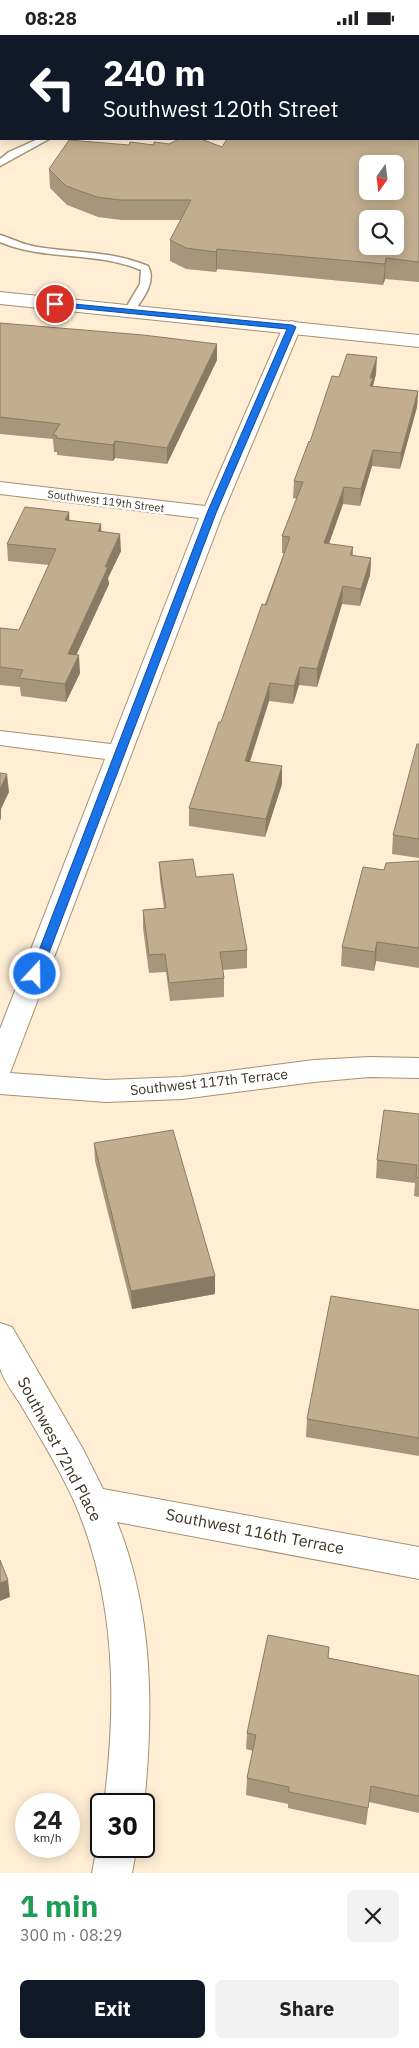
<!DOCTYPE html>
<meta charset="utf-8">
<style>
:root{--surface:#fff;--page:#f2f2f2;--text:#202124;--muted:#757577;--accent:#111827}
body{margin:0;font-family:"IBM Plex Sans",sans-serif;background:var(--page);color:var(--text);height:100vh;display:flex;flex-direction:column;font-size:19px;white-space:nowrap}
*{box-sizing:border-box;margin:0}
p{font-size:16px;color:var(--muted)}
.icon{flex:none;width:28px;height:28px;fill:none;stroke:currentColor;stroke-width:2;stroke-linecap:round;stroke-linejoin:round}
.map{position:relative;height:1838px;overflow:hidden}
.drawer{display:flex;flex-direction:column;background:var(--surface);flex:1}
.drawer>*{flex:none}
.banner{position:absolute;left:0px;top:0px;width:420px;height:105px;box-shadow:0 2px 12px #0003;background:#111827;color:#fff;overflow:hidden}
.needle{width:32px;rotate:194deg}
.controls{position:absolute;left:359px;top:120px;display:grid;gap:10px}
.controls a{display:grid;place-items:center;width:45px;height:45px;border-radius:8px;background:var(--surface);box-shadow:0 2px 12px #0003;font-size:25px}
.speed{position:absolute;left:15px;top:1758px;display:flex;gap:10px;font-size:25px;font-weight:700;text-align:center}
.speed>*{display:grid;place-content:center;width:65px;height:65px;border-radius:50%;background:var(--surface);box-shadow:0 2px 12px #0003;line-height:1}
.speed small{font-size:12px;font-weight:400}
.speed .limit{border:2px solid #111;border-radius:8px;background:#fff;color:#111}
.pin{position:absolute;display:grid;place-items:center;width:42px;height:42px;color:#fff;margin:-21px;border:2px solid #fff;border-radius:50%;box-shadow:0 1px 5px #0007}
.me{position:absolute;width:55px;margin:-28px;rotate:21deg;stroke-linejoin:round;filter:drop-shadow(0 0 4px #0008)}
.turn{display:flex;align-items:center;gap:18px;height:105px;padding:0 20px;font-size:22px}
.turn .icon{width:65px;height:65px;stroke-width:2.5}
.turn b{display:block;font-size:35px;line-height:42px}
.round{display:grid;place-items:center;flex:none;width:52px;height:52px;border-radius:8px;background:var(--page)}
.head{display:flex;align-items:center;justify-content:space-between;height:85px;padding:0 20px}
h1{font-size:30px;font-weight:800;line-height:38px;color:#1e9e55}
.primary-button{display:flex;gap:10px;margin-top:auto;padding:10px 20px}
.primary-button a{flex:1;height:58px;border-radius:8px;background:var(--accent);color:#fff;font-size:20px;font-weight:800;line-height:58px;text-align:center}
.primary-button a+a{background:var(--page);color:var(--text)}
.status{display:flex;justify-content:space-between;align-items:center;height:35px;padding:0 25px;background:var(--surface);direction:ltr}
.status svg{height:14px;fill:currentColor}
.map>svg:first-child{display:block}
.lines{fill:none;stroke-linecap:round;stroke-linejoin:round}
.lane-casing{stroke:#a49173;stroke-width:3}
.street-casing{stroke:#a49173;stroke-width:2}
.secondary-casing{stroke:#a49173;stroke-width:2}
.lane{fill:#fff;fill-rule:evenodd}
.street{fill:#fff;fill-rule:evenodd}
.secondary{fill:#fff;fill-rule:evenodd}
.wall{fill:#a7967b}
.shaded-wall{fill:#887a64}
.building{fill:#c2ae8f;stroke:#887a64;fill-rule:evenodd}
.route{fill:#1a73e8;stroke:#114b97}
.labels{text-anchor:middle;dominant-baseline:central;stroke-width:5;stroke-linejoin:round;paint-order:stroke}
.far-street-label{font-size:11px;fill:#3b3326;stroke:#fff}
.street-label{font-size:14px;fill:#3b3326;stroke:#fff}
.near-street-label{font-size:16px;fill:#3b3326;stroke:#fff}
</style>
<div class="status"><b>08:28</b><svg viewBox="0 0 49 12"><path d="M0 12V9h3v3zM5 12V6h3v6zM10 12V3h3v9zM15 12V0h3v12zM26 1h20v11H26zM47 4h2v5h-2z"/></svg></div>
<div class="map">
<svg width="419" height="1838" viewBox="0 0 419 1838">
<rect width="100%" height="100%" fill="#ffeed4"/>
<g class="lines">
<g class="lane-casing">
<path id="lane" d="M0,23H1V27H0Z
M0,43L1,44V49H0Z
M0,54L1,55V60H0Z
M0,84H1V90H0Z
M38,104H49L0,131V124L9,117Z
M0,200C13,204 24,210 37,212C75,218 112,216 148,231C157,247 142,265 133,278H125L124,276L140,249L141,235C96,216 45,226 0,207Z"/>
</g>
<g class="street-casing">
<path id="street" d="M292,286L299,288L301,292L223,478L10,1038L106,1045L182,1042L314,1025L369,1022L419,1023V1043L369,1042L314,1047L182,1064L106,1067L0,1059V994L105,724L0,710V696L111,709L199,483L0,459V447L205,471L283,292L285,288Z
M0,1288L12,1292L83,1414L103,1454L419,1512V1544L117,1487C153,1576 154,1674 144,1769H104C117,1667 116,1562 74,1466C59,1433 39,1401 21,1370C14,1359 3,1345 0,1333C0,1322 0,1300 0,1288Z
M101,1801V1811H137L132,1838H92L97,1811Z"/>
</g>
<g class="secondary-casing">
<path id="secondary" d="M0,257L419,300V312L0,269Z"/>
</g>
<use href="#lane" class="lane"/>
<use href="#street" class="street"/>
<use href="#secondary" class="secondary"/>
</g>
<path class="wall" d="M419,0V247L385,244L383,250L217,234L216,237L186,234L170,226V205L181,185H121L98,182L67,170L50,153L49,134L129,110L169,109L222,112Z
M0,288L217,325L167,429L115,423L113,426L57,420V417H54L53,404L0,399Z
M376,339L373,351L418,356L417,372L400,434L372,431L360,471L343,469L329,509L353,512V521L371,523L370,540L360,571L342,569L317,652L299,650L293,669L269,666L250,727L282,731V749L265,802L189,791V773L284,518H282V501L297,464L293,463L294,446L310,407L339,342Z
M69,485L101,489V497L121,516L108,543L109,549L76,620L80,638L66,667L21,661L20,652L0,650V593L19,595L49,530L8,526L7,509Z
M419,709V823L392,819L393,800Z
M419,826V933L376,926L374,936L341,931L342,912L384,835Z
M159,827L196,842L247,915V933L223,935L224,943V962L170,966L166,937L149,938L143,893V875L164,873L160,845Z
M419,1079V1162L414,1161L415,1148L376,1143L377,1125Z
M94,1108L215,1259L132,1274L95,1126Z
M419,1275V1421L306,1402L307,1384Z
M329,1623L419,1641V1778L369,1767L366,1790L288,1773V1769L246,1760L247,1743L253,1716L246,1714L247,1698Z"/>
<path class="shaded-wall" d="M217,214V234L216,237V217Z
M386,223L385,244L383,250L385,229Z
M217,309V325L167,429V413Z
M377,322L376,339L373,350L372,360L369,367L370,343Z
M418,356L417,372L400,434L401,418Z
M115,406V423L113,426V410Z
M373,415L372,431L360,471L361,454Z
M344,452L343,469L323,525L324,508Z
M69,477L70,494L65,485Z
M101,489L102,506L98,496Z
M120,499L121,516L108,543L109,549L69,636L68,619Z
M371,523L370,540L360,571L361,554Z
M343,551L342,569L317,652V634Z
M79,620L80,638L66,667L65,649Z
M300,632L299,650L293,669L294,651Z
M270,648L269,666L244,744L245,726Z
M282,731V749L265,802L266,784Z
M7,739L9,757L1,774V783L0,786V754Z
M377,907L376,926L374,936L375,917Z
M215,1241V1259L132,1274L131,1256Z
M8,1545L10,1562L0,1566V1548Z"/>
<path class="building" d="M344,0H419V227L386,223L385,229L217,214L216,217L186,213L170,205L191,165H120L97,162L66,151L49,134L69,105L129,110L130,107L154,110V107L169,109L179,104H201L222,112L227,104H419V1H343ZM368,129H395V156H368ZM368,184H395V211H368Z
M0,288L143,300L217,309L167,413L115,406L113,410L56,403L57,401L53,400L60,389L0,382Z
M347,319L377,322L370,343H373L370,351L418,356L401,418L373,415L361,454L344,452L324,508L353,512L350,520L371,523L361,554L343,551L317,634L300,632L294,651L270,648L245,726L282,731L266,784L189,773L219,687H221L262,569L266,570L290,502L282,501L303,447L294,446L309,406L310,407L332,341L339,342Z
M25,472L69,477L65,485L101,489L98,496L120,499L105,532H108L68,619L79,620L65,649L19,643L23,635L0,632V593L19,595L56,514L7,509Z
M417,709H419V804L393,800Z
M0,738L7,739L0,754Z
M193,824L196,842L233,839L247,915L220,917L224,943L169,948L165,919L149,920L143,875L166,873L159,827Z
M419,826V913L377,907L375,917L342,912L363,832L384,835L386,828Z
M384,1075L419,1079V1143L416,1142L417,1130L377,1125Z
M173,1095L215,1241L131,1256L94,1108Z
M331,1261L419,1275V1403L307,1384Z
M0,1525L8,1545L0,1548Z
M268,1600L329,1612L328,1623L419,1641V1761L371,1751L368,1773L289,1757V1752L247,1743L256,1700L247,1698Z"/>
<path class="route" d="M53,267L292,290L296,292L216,478L41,939L35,943L30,939L207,478L287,294L55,271L52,269Z"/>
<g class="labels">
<g class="far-street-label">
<text transform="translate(106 466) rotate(7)">Southwest 119th Street</text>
</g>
<g class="street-label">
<text transform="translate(209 1047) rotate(-6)">Southwest 117th Terrace</text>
</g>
<g class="near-street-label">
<text transform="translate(60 1414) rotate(62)">Southwest 72nd Place</text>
<text transform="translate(255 1496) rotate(11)">Southwest 116th Terrace</text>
</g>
</g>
</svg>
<div class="controls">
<a><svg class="needle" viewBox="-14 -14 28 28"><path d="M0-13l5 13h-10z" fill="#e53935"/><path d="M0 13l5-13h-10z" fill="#757577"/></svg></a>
<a><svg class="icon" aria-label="search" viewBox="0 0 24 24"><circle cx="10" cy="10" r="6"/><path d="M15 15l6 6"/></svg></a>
</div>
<div class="speed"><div>24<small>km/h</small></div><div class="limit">30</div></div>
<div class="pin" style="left:55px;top:269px;background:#d93025"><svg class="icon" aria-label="arrive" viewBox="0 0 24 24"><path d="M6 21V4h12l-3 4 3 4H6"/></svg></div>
<svg class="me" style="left:35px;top:939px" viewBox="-20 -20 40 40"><circle r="17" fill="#1a73e8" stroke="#fff" stroke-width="3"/><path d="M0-11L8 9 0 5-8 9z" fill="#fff"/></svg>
<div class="banner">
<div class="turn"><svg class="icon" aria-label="left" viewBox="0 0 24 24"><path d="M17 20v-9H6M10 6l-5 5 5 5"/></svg><div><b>240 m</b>Southwest 120th Street</div></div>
</div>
</div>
<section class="drawer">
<div class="head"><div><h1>1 min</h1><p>300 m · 08:29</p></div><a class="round"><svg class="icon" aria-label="close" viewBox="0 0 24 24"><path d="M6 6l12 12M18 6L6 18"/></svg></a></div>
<div class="primary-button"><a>Exit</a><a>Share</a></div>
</section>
